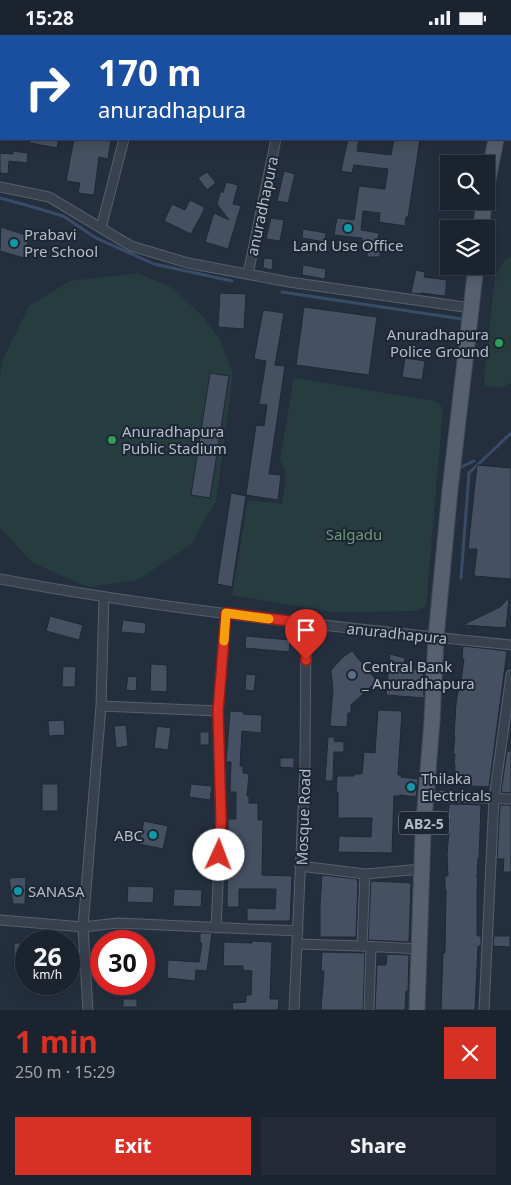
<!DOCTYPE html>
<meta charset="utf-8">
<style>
:root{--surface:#1b232e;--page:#242b36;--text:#f1f3f6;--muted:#a0a4aa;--line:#39404a;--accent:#d93025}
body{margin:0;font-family:"Noto Sans",sans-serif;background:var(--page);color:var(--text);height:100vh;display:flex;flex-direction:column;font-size:19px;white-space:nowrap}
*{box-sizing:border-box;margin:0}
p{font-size:16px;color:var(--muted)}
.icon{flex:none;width:28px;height:28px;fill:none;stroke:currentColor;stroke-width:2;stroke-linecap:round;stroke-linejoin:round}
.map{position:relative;height:975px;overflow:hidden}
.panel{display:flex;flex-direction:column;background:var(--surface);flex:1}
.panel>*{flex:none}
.guide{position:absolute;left:0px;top:0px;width:511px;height:105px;box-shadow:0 2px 12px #0003,0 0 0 1px var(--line);background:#1a4fa0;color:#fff;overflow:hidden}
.fabs{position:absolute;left:440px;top:120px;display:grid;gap:10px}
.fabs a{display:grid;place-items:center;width:55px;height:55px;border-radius:0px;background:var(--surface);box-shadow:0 2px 12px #0003,0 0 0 1px var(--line);font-size:25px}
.speed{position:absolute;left:15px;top:895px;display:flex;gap:10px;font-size:25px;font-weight:700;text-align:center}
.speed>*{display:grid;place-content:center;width:65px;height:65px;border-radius:50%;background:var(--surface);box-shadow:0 2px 12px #0003,0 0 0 1px var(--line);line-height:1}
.speed small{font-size:12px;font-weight:400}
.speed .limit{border:8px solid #d22;background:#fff;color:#111}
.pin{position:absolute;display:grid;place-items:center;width:42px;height:42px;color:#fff;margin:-51px -21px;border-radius:50% 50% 50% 0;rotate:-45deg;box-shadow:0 0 5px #0007}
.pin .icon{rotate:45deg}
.me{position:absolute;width:55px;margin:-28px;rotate:2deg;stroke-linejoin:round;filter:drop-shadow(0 0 4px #0008)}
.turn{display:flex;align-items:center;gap:18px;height:105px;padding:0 15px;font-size:22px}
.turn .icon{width:65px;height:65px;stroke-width:2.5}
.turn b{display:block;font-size:35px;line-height:42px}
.round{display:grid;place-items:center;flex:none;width:52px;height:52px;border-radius:0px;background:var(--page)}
.head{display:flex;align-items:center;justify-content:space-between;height:85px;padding:0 15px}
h1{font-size:30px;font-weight:700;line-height:38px;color:var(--accent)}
.cta{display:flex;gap:10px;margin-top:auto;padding:10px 15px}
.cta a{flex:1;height:58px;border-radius:0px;background:var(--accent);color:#fff;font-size:20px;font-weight:700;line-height:58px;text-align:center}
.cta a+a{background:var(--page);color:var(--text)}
.status{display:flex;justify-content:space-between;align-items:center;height:35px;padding:0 25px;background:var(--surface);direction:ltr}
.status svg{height:14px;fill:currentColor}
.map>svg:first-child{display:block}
.green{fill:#263c3f}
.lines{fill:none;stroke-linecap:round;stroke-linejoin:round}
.stream{stroke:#394c67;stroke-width:3}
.building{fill:#455162;stroke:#1f2835}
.minor-casing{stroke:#565f6c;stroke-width:11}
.primary-casing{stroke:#414a57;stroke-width:17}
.minor{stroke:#38414e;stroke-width:9}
.primary{stroke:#56606e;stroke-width:15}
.route-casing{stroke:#8d1f18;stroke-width:12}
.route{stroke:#d93025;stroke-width:9}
.slow{stroke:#f59e0b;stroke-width:9}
.culture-dot{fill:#0f9aa8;stroke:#1d2633;stroke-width:2}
.leisure-dot{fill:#2e9e5b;stroke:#1d2633;stroke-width:2}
.service-dot{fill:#5c6f8a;stroke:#1d2633;stroke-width:2}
.labels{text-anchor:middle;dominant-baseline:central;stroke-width:4;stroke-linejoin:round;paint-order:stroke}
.shield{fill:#1d2633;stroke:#878f9c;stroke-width:1}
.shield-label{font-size:14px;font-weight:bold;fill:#b4bcc9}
.street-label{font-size:15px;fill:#b4bcc9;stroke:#1d2633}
.poi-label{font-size:15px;fill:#b4bcc9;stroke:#1d2633;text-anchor:start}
.park-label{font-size:15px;fill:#6b9a76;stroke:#1d2633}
</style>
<div class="status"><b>15:28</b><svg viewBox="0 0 49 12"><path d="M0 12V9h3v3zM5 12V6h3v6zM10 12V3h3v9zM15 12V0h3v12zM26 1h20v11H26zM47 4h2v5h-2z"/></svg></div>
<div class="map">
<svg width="511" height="975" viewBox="0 0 511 975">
<rect width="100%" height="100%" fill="#242f3e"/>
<path class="green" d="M511,222V348L500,353L485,351L484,343L495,240L506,224Z
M138,238L173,253L205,284L221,307L233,339L216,467L202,488L193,508L138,545L88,552L33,528L0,493V343L3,324L29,271L70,246Z
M294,343L435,366L443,373L426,571L417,576L332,577L232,560L248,465L282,469L286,439L280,424Z"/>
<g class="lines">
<path class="stream" d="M0,163L26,170L63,181L96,203L154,229L232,246
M282,257L462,284V286
M457,434L474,426
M461,543L469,438L511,398"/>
</g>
<path class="building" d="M30,104H59L57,113L30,108Z
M74,104H111L108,124L99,122L94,160L78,158L80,148L66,146Z
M348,104H359L357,116L391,120L394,104H420L408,182H406L405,191L379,187L380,178L363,176L361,195L379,198L376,213H380V222H367L368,209L362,208V203L334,200L337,183L354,185L359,151L385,154L388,134L354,130L352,138L341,136Z
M13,116L28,118L27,128L9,126L8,139L0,138V118L13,119Z
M284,136L295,139L288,168L277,166Z
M207,137L216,148L207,155L198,143Z
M226,147L238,150L233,169L241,171L228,214L205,207L214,178L229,185L217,169L221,155L223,158Z
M190,165L204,172V175L191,199L164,186L172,169L185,175Z
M271,183L284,185L280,206L266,204Z
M1,192L29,201L24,223L0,216Z
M303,194L326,198L325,207L302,203Z
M264,223L273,224L272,235L263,233Z
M303,230L326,234L325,244L302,240Z
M416,235L425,237L424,242L447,245L445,261L421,258V259L411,258Z
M220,258L246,259L244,294L218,292Z
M304,272L377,282L369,340L296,330Z
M263,275L284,278L275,330L285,331L269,439L281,440L278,465L246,460L256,390L264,391L267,370L259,369L266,326L254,324Z
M405,323L425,326L422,345L402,342Z
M210,338L229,341L210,463L191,460Z
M477,430L511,433V544L474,541L477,514H468Z
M231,458L246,461L232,552L217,549Z
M509,563L506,593L463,590L500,572Z
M50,581L83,590L79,605L46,596Z
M123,585L146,588L145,599L121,597Z
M246,601L290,605L289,617L245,613Z
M463,611L507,616L489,752L454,750L455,730H454L455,719H453L455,702L454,701L456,669L459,651H460L462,639L464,624H462Z
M352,616L377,646L351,670V678H348L347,692L330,691L333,655L331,635L343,622Z
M390,619L405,623L404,633L423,635L424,663L386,660Z
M151,629L167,630V657L150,656Z
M63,631L76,632L75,652H62Z
M246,639L256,640L254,656L245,655Z
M128,641L137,642L136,656L126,655Z
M378,675L402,676L398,740H401V742L418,744L416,762L400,760V761H394L392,818L338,817L339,801L371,802L372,783H338V757H336L337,741H354V739H362L364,717L375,718Z
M230,676L244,677L243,679L262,680L261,698L242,696L240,731H243V738L249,739L247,761H249V768H258V785H263L262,840L292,841L290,886H247V873L275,874L276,854H239V872H227L228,784H236V757H230L231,727H226Z
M64,685L65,700L49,701L48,686Z
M126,690L128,711L116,713L114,691Z
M157,691L171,693L168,715L154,713Z
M200,697H209V710H200Z
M328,702H335L334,706L344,707V717H334L333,746H325Z
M507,716H511V758L501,757Z
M280,723H294V733L280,732Z
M42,749H58V776H42Z
M191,749L212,751L210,765L189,762Z
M449,769L481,770L479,823H478L477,843H478L477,856V900H478V901H481V911H478L475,975H441L443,918H445L446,855L445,854V841H448L447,819L450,784H448Z
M500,770H511V837H503L504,824H497Z
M144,786L168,791L163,814L139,809Z
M322,840L357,844V846H358L356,902H320V870Z
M26,842L25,869H13L9,843Z
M371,846L411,848L409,907L368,905Z
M128,851L154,852L153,868L127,867Z
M174,854L202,855L201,872L173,871Z
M200,898H212L207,936L196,935L195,946L167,943L168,925L199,927L202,908H200Z
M494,901H510V912L493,911Z
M252,906L272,907L270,964H279L278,975H233L232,968L246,967V960H251L252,936L243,935V931H223L224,907L252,908Z
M14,908H26V934H14Z
M322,917L365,918L363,975H321L324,936H321Z
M387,919L409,920L408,956H406L405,975H375L377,930H386Z
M123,964H137V972H123Z"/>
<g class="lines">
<g class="minor-casing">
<path id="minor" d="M149,1V0
M298,1V0
M0,152L49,162L131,211L188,228L289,247L471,273
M101,193L124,104
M248,239L276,104
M0,544C169,576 340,592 511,610
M101,671L218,676
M426,761L511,764
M300,831L365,839L422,834
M0,885L83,892L101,671L104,562
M216,893L221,784L218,676L226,578
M297,909L362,911L420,914
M362,911L365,839
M88,975L83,892L118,888L298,896
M294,975L305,730L306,588
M369,975L371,912
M484,975L494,763L511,640"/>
</g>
<g class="primary-casing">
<path id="primary" d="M508,0V1
M510,31L511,30
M486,155L496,104
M481,194L484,166
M417,975L423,798L432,686L436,602L450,455L476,231"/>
</g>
<use href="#minor" class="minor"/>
<use href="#primary" class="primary"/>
</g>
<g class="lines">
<g class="route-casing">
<path id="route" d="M219,820L221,784L218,676L226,578L306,588V625"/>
</g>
<use href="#route" class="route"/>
<path class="slow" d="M224,606L226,578L269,584"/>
</g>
<g class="culture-dot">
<circle cx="348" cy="193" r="5"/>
<circle cx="14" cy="208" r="5"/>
<circle cx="411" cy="752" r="5"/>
<circle cx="153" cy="800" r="5"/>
<circle cx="18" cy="856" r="5"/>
</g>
<g class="leisure-dot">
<circle cx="499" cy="308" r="5"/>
<circle cx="112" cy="405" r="5"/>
</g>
<circle class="service-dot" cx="352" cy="640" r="5"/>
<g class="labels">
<rect class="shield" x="399" y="776.5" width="50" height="23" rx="4"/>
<g class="shield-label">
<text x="424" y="788">AB2-5</text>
</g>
<g class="street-label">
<text transform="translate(262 171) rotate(-78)">anuradhapura</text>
<text transform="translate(397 598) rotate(6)">anuradhapura</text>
<text transform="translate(303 782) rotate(-88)">Mosque Road</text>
</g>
<g class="poi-label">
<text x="24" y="199">Prabavi<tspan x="24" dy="17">Pre School</tspan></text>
<text x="348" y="210" text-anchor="middle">Land Use Office</text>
<text x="489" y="299" text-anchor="end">Anuradhapura<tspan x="489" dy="17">Police Ground</tspan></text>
<text x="122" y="396">Anuradhapura<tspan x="122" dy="17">Public Stadium</tspan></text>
<text x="362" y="631">Central Bank<tspan x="362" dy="17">_ Anuradhapura</tspan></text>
<text x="421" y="743">Thilaka<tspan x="421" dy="17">Electricals</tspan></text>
<text x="143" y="800" text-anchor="end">ABC</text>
<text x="28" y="856">SANASA</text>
</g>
<g class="park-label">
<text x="354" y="499">Salgadu</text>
</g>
</g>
</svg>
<div class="fabs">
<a><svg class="icon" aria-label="search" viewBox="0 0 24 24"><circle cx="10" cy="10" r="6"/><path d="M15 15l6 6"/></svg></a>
<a><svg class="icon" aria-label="layers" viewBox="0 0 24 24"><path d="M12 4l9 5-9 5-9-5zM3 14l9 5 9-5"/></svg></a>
</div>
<div class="speed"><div>26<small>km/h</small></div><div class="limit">30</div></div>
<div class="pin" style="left:306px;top:625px;background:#d93025"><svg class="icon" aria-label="arrive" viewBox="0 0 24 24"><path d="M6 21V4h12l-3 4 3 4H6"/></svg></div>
<svg class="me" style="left:219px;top:820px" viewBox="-20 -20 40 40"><circle r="19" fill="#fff"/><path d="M0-13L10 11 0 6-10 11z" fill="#d93025"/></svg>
<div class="guide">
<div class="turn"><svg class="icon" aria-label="right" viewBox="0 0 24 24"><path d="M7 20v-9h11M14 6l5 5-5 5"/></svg><div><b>170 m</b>anuradhapura</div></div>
</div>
</div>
<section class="panel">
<div class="head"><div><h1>1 min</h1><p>250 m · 15:29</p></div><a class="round" style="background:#d93025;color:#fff"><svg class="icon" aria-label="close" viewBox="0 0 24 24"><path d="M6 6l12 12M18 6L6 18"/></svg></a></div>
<div class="cta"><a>Exit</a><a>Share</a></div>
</section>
